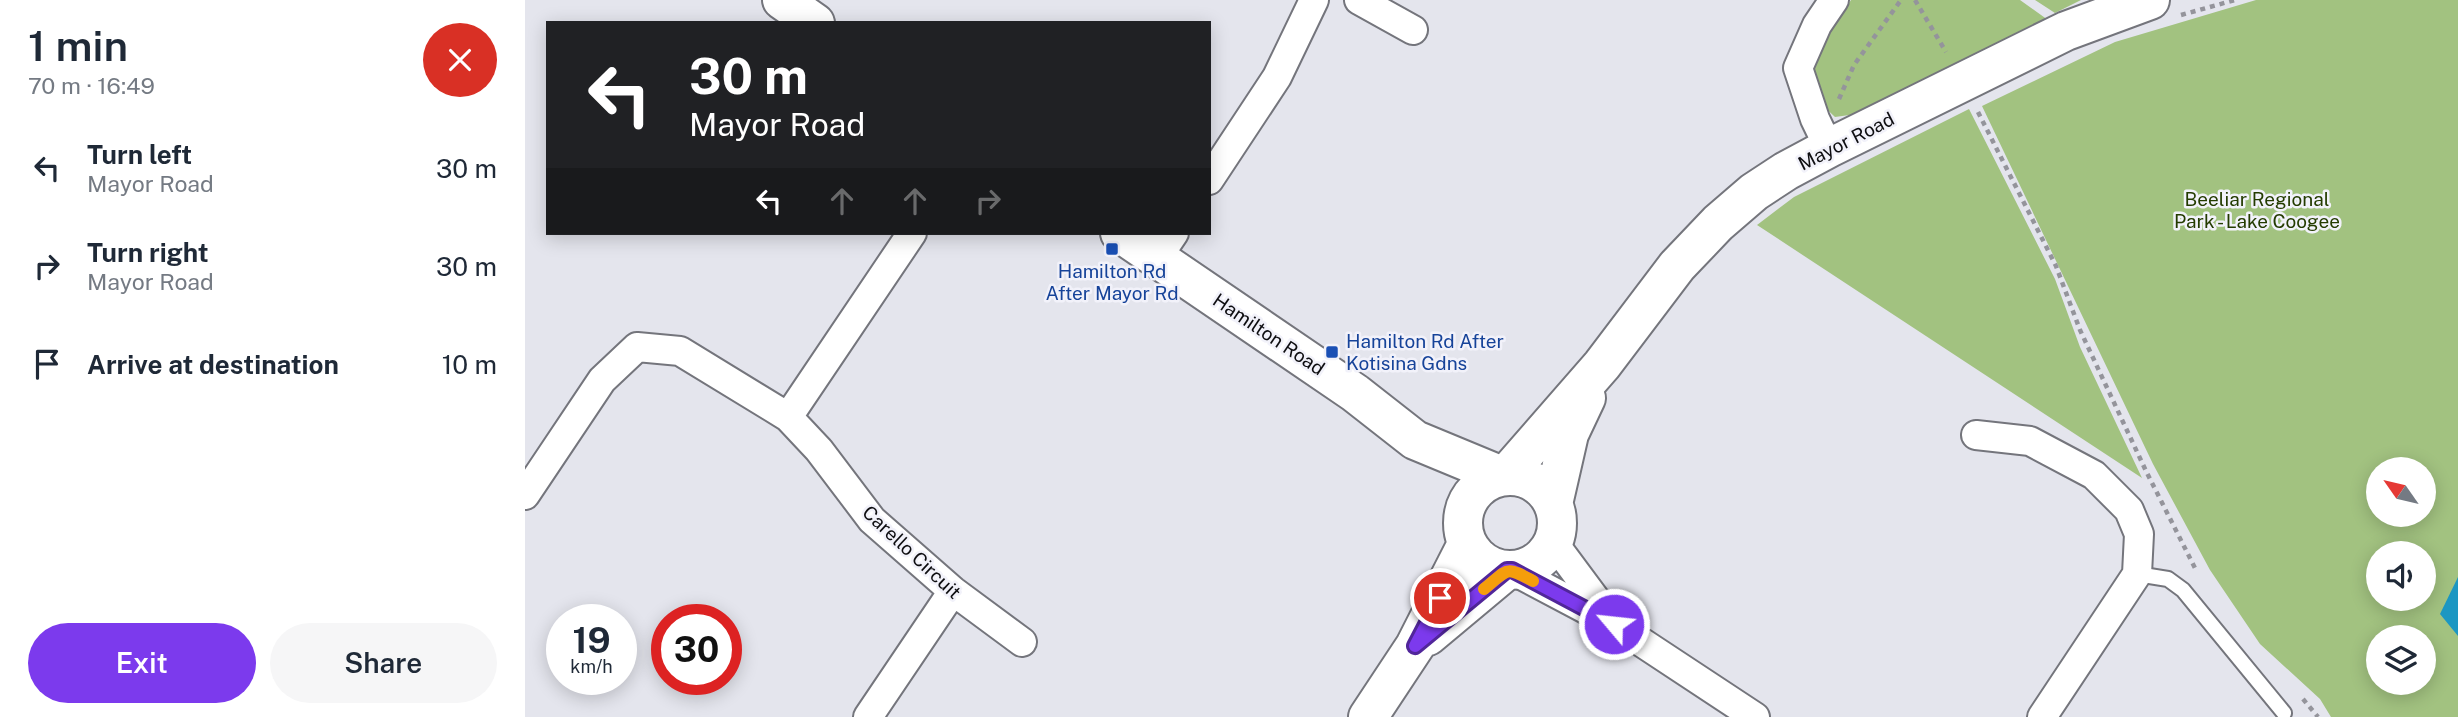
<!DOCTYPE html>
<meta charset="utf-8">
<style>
:root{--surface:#fff;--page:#f6f6f7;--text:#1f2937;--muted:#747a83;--accent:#7c3aed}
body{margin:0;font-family:"Public Sans",sans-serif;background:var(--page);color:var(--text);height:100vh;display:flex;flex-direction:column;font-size:26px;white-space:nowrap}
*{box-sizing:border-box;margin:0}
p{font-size:23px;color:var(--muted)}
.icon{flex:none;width:38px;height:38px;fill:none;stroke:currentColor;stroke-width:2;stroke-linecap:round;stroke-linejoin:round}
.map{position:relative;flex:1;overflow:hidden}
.drawer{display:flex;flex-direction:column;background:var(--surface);width:525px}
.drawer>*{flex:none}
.guide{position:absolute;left:21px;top:21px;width:665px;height:214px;border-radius:0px;box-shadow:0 4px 18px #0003;background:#202124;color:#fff;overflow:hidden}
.needle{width:46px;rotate:304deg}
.tools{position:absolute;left:1841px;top:457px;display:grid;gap:14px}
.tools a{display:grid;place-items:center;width:70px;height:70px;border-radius:50%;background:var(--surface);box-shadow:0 4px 18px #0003;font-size:35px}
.speed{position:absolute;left:21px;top:604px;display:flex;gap:14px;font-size:35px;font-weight:700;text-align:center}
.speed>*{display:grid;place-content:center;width:91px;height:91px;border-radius:50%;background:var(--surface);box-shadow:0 4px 18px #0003;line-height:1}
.speed small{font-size:18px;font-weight:400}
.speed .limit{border:10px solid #d22;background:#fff;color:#111}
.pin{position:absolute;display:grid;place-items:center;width:60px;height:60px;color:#fff;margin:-30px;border:4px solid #fff;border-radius:50%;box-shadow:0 2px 7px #0007}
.me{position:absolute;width:77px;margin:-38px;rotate:298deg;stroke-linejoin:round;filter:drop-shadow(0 0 5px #0008)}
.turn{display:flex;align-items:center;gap:24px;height:147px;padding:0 28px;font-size:32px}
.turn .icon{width:91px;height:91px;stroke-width:2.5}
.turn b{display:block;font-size:49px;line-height:60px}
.lanes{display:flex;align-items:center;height:66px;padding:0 28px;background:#0003;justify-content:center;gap:35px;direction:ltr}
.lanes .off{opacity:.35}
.round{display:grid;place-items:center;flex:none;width:74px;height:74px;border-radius:37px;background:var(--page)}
.headline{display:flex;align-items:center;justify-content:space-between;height:119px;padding:0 28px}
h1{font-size:42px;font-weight:600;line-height:52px}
.button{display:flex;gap:14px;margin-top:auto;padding:14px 28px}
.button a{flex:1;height:80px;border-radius:42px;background:var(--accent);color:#fff;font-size:28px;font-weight:600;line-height:80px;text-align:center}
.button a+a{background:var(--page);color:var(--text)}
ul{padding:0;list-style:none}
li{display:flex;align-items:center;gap:21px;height:98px;padding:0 28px}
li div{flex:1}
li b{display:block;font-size:26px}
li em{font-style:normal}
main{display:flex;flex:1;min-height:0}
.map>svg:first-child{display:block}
.green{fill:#a2c280;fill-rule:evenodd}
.water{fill:#1c97c2}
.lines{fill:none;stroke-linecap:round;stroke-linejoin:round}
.lane-casing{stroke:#74757c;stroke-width:18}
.street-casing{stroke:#74757c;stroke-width:32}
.secondary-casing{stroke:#74757c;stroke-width:42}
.path{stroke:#94949b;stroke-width:4.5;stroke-dasharray:5 5;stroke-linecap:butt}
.lane{stroke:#fff;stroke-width:14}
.street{stroke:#fff;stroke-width:28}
.secondary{stroke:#fff;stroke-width:38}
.route-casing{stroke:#51269a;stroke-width:18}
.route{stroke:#7c3aed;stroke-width:12}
.slow{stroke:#f59e0b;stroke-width:12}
.transit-dot{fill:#1a4fb4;stroke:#f2f2fa;stroke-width:2.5}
.labels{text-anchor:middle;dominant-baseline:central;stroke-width:5;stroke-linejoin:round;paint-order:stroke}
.street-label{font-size:19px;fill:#0e0e11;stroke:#f2f2fa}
.park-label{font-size:19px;fill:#243c00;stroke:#f2f2fa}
.transit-label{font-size:19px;fill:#164399;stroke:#f2f2fa}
</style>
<main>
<section class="drawer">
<div class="headline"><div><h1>1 min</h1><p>70 m · 16:49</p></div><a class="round" style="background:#d93025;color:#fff"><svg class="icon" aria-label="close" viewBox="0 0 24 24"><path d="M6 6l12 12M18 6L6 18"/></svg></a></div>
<ul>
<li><svg class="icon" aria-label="left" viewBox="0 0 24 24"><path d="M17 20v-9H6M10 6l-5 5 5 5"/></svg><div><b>Turn left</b><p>Mayor Road</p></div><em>30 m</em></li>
<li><svg class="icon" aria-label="right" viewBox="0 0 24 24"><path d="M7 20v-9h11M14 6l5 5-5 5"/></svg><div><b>Turn right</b><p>Mayor Road</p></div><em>30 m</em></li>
<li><svg class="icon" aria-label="arrive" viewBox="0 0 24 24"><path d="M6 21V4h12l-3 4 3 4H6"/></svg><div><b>Arrive at destination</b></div><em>10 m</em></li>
</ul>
<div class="button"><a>Exit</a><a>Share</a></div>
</section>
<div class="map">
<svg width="1933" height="717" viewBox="0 0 1933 717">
<rect width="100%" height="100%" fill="#e4e5ed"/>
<path class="green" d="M1326,0H1495L1523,20L1339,113L1310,117L1293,101L1286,59Z
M1510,0H1556L1530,13Z
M1731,0H1933V717H1806L1795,699L1735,644L1685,570L1628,464L1457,106L1590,42ZM1853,469H1899V514H1853ZM1853,553H1899V598H1853ZM1853,637H1899V682H1853Z
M1444,109L1530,279L1555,347L1617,478L1232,225L1269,197Z"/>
<path class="water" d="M1933,577V636L1915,614Z"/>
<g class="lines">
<g class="lane-casing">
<path id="lane" d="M1612,574L1643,579L1658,590L1759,713"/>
</g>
<g class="street-casing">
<path id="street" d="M834,0L888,30
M1304,148L1290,119L1273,68L1292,25L1309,0
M684,180L752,77L789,0
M632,258L649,233
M263,417L387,233
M1451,435L1505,441L1569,475L1604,510L1614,534L1612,574L1517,717
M0,495L77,380L112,347L155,351L263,417L294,450L347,520L428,591L497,642
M1028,542L1083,616
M987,570L1089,624L1230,717
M343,717L428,591"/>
</g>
<g class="secondary-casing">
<path id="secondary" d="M257,0L290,23
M595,233L830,393L890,440L977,476
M981,475L1077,365L1152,266L1193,223L1229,192L1261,171L1304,148L1541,31L1625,0
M938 523a47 47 0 1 1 94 0a47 47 0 1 1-94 0Z
M1028,504L1044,434L1061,398
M903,636L982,570
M843,717L890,646L942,544"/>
</g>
<path class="path" d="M1390,0L1421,52
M1656,15L1710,0
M1314,99L1329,65L1376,0
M1453,112L1531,266L1555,330L1621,471L1672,572
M1778,699L1793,717"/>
<use href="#lane" class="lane"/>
<use href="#street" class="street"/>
<use href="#secondary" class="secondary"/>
</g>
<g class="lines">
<g class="route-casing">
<path id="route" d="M915,598L890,646L982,570H987L1089,624"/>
</g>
<use href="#route" class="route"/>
<path class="slow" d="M959,589C984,569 979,565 1008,581"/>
</g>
<g class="transit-dot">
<rect x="580" y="242" width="14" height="14" rx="3.5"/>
<rect x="800" y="345" width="14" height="14" rx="3.5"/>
</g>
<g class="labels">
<g class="street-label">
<text transform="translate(1321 141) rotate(-27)">Mayor Road</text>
<text transform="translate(744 334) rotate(34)">Hamilton Road</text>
<text transform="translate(387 552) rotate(43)">Carello Circuit</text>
</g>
<g class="park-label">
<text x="1732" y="199">Beeliar Regional<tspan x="1732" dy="22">Park - Lake Coogee</tspan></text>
</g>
<g class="transit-label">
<text x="587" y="271">Hamilton Rd<tspan x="587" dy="22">After Mayor Rd</tspan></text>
<text x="821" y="341" text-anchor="start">Hamilton Rd After<tspan x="821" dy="22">Kotisina Gdns</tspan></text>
</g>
</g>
</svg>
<div class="tools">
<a><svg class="needle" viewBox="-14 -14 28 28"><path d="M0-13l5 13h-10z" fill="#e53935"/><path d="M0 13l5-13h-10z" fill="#747a83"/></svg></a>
<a><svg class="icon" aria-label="sound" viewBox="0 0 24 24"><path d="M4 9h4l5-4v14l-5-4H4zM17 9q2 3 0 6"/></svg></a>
<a><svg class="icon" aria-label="layers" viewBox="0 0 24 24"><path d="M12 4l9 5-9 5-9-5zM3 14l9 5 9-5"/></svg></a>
</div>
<div class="speed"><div>19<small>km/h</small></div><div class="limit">30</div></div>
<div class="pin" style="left:915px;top:598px;background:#d93025"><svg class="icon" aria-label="arrive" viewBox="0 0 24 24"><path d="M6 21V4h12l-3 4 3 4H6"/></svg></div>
<svg class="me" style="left:1089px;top:624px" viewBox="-20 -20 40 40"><circle r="17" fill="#7c3aed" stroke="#fff" stroke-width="3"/><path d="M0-11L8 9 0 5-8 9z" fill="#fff"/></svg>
<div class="guide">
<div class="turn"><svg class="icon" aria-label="left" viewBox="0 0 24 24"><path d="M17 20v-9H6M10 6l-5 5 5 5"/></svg><div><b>30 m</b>Mayor Road</div></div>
<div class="lanes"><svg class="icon" aria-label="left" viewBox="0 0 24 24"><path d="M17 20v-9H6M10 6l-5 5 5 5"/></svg><svg class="icon off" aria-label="ahead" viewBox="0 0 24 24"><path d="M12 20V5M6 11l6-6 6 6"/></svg><svg class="icon off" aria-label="ahead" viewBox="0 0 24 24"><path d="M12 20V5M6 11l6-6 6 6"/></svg><svg class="icon off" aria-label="right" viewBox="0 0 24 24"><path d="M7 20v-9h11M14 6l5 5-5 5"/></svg></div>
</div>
</div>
</main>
